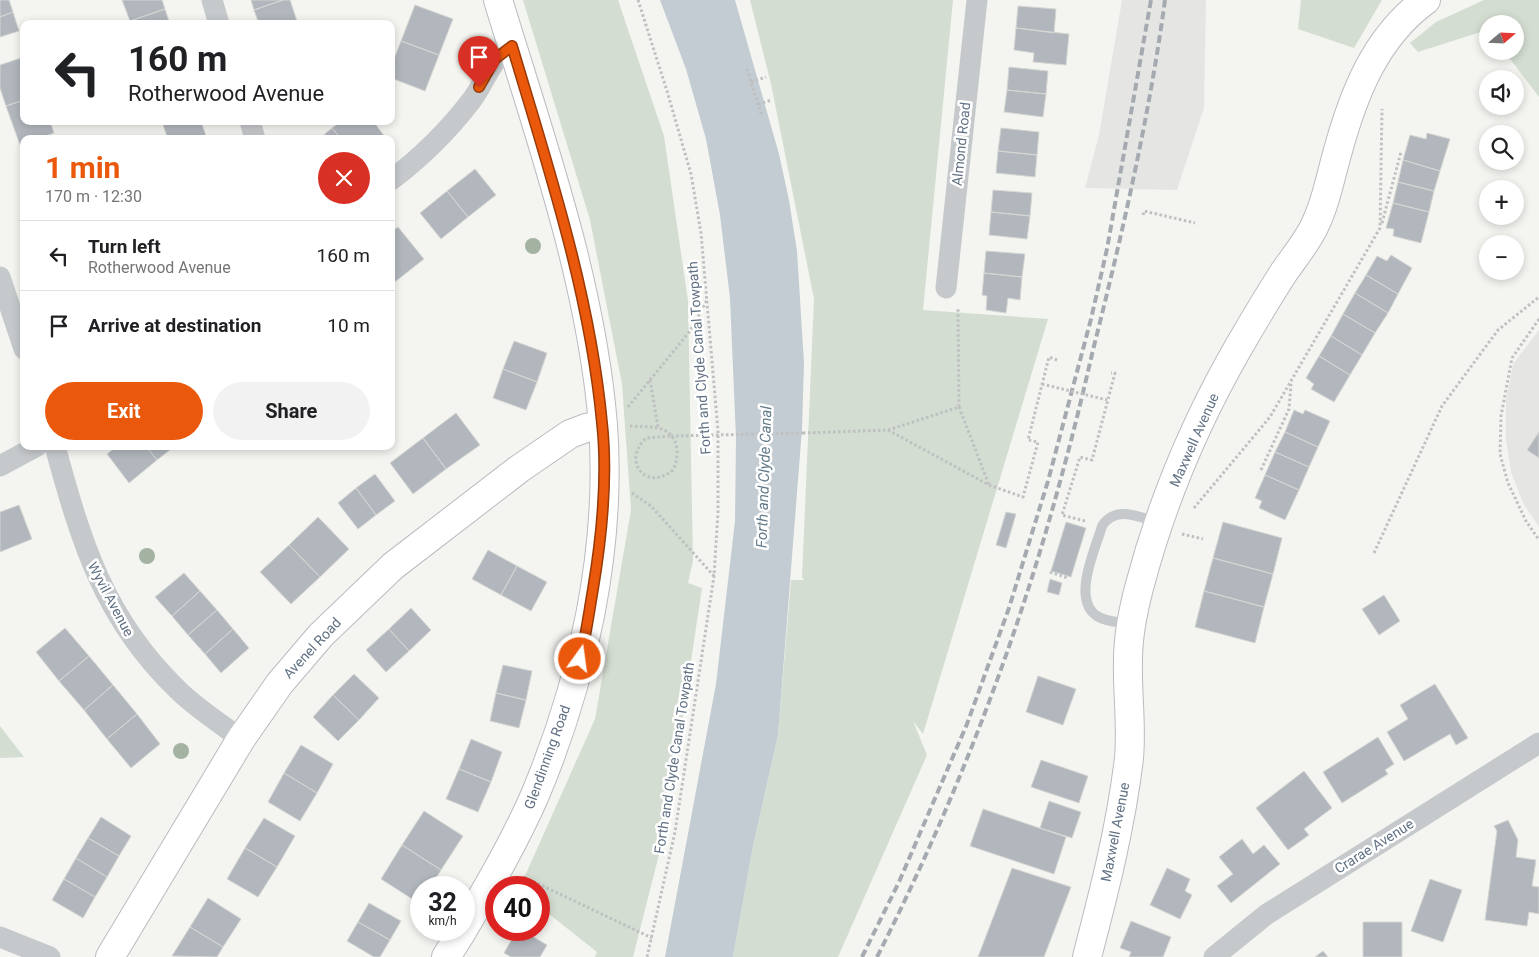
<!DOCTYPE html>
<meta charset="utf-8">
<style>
:root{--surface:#fff;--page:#f2f2f2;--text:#202124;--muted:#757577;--line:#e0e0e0;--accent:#ea580c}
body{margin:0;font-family:Roboto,sans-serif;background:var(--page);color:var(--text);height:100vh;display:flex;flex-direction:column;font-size:19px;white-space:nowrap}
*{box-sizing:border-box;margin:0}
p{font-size:16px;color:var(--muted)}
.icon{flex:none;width:28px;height:28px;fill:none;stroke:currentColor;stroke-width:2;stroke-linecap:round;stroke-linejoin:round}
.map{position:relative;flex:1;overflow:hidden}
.sheet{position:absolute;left:20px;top:135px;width:375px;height:315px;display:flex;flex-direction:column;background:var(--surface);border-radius:10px;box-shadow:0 2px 8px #0003}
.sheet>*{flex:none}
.hud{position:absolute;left:20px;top:20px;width:375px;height:105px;border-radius:10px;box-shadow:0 2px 8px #0003;background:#fff;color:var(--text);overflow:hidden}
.needle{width:32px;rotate:71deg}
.tools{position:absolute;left:1479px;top:15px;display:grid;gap:10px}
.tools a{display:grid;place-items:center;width:45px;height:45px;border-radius:50%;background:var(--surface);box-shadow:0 2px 8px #0003;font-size:25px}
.speed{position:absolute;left:410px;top:876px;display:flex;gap:10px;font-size:25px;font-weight:700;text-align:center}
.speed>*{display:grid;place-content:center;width:65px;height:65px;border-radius:50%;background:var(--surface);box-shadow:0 2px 8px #0003;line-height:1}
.speed small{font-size:12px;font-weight:400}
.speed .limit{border:8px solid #d22;background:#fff;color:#111}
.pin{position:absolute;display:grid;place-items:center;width:42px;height:42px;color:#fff;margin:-51px -21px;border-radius:50% 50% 50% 0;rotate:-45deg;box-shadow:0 0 5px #0007}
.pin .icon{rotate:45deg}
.me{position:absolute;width:55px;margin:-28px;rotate:14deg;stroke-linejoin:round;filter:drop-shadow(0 0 4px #0008)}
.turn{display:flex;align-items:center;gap:18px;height:105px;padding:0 25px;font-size:22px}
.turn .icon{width:65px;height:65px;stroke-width:2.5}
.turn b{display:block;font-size:35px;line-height:42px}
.round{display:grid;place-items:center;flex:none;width:52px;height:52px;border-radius:26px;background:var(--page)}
.headline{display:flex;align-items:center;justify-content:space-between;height:85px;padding:0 25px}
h1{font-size:30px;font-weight:700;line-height:38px;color:var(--accent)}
.button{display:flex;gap:10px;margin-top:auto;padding:10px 25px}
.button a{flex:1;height:58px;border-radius:30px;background:var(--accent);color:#fff;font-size:20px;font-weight:700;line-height:58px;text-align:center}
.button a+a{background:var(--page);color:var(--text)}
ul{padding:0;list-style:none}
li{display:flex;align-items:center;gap:15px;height:70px;padding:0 25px;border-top:1px solid var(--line)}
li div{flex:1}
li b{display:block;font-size:19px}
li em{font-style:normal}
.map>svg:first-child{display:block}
.built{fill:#e5e6e4}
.green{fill:#d4ddd1}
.water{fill:#c3ccd2}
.building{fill:#b1b7bd;stroke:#d6d6d3}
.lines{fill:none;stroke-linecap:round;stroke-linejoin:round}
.secondary-casing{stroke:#b8bcc1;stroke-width:30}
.path{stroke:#bfc0c2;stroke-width:3;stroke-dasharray:2.5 2.5;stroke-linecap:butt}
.lane{stroke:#c6c9cc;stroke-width:10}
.street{stroke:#c6c9cc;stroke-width:21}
.secondary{stroke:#fff;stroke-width:28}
.rail{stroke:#a5aab0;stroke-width:4;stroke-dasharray:8 4;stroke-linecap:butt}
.path-bridge{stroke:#bfc0c2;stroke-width:3;stroke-dasharray:2.5 2.5;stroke-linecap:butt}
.tree{fill:#a4b2a1}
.route-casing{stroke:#983908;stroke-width:12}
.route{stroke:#ea580c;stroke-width:9}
.labels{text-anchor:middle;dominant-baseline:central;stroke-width:5;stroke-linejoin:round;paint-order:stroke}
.street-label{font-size:14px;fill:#617184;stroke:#fff}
.water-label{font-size:15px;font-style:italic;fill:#617a89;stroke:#fff}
</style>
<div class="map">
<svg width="1539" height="957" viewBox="0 0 1539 957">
<rect width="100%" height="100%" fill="#f4f5f0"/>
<path class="built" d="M1122,0H1206L1204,108L1177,190L1085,188L1099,135Z
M1539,330V527L1523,503L1511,472L1506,440V401L1513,364Z"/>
<path class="green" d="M523,0H618L664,136L688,301L693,561L688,583L702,588L666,827L633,957H595L597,952L539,906V888L520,887L595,719L631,510L622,384L590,220Z
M750,0H953L923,310L1048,319L923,734L913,721L927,755L838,957H733L753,846L778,735L791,580H804L802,577L814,299L771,84Z
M1301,0H1382L1354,48L1298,29Z
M1484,0H1539V97L1504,51H1515V24H1488L1487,34L1484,31L1418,52L1410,43L1436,22Z
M0,726L24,757L0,758Z"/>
<path class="water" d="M660,0H735L779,154L789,200L797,251L804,363L802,429L778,735L753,846L733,957H665L716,684L735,521L736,438L730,298L720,215L706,139L686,69Z"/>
<path class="building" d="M0,0H9L13,12L0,17Z
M122,0H162L165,9L130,21Z
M251,0H283L254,10Z
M283,0H290L298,24H259L254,10Z
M415,5L453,19L439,55L401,41Z
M1018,6L1056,9L1054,33L1016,28Z
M165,9L170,24H130V21Z
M13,12L19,31L0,37V17Z
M1016,28L1069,34L1066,65L1033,62L1034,53L1014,50Z
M401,41L439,55L425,91L391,78V67Z
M24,57V100L6,106L0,88V65Z
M1009,67L1048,71L1046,94L1007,90Z
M1007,90L1046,94L1043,117L1004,112Z
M24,100V121H50L54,133L38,139H24V144L20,145L6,106Z
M173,121H201L207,139H168L163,125Z
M341,121H373L385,137L383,139H341L332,128Z
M332,128L341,139H319Z
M1001,128L1039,132L1037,155L998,151Z
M1427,133L1450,139L1440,171L1403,160L1410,135L1426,139Z
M998,151L1037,155L1035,177L996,173Z
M1403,160L1440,171L1434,191L1398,182Z
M475,169L496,195L468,217L447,191Z
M1398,182L1434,191L1429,212L1393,203Z
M993,190L1032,193L1030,216L991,212Z
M447,191L468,217L441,239L420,213Z
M1393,203L1429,212L1421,243L1393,236L1394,229L1386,228Z
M991,212L1030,216L1027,239L989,235Z
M398,227L424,259L391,285V232Z
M986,251L1025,254L1022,277L984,273Z
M1391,255L1412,268L1398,294L1366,275L1377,256L1387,261Z
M984,273L1022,277L1020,300L1008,298L1006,313L986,310L987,296L982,295Z
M1366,275L1398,294L1388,313L1355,293Z
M1355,293L1388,313L1375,333L1343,314Z
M1343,314L1375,333L1362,355L1331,336Z
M1331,336L1362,355L1350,375L1319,356Z
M514,341L547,353L537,382L503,369Z
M1319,356L1350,375L1334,402L1311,389L1314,384L1306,378Z
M503,369L537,382L526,410L493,398Z
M1294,410L1303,414L1305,410L1330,421L1318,447L1285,432Z
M456,413L480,445L446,469L423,438Z
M1285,432L1318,447L1309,467L1275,452Z
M1539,432V458L1527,450Z
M423,438L446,469L413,494L390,463Z
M117,446H146L157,460L129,483L107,454Z
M146,446H175L157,460Z
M1275,452L1309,467L1299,490L1265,475Z
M375,474L395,501L376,515L356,488Z
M1265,475L1299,490L1285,520L1259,508L1262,501L1255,498Z
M356,488L376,515L358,529L338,503Z
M19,505L32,539L0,552V512Z
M1006,512L1016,514L1006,548L996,545Z
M318,517L349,549L320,577L289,545Z
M1066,522L1086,528L1071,577L1051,571Z
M1223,522L1282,538L1273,574L1213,558Z
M289,545L320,577L291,604L260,572Z
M488,550L517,566L501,595L472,579Z
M1213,558L1273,574L1264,607L1204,591Z
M517,566L547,582L531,611L501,595Z
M184,573L200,591L172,616L155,597Z
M1050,579L1062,583L1059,595L1047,592Z
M200,591L217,610L188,635L172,616Z
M1204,591L1264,607L1255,643L1195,627Z
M1384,595L1400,621L1379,635L1362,609Z
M411,608L431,630L409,651L389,629Z
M217,610L233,629L205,654L188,635Z
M65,628L89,656L59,681L36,652Z
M233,629L249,648L221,673L205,654Z
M389,629L409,651L386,672L366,650Z
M89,656L113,685L84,710L59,681Z
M503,665L532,671L526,700L496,693Z
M354,674L379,698L359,720L333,695Z
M1038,676L1076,689L1063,725L1026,712Z
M1435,684L1468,738L1456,745L1450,734L1404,761L1387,732L1408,719L1400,705Z
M113,685L137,714L107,739L84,710Z
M496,693L526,700L519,728L490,721Z
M333,695L359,720L338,741L313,717Z
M137,714L160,744L131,768L107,739Z
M1378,737L1394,764L1385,770L1388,774L1342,803L1323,772Z
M471,739L502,752L491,782L459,769Z
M301,745L333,764L317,793L284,773Z
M1041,760L1088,776L1079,803L1031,787Z
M459,769L491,782L478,812L446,799Z
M1304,771L1332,808L1304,829L1309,835L1288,850L1256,808Z
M284,773L317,793L300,821L268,802Z
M1049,801L1081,812L1072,838L1040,828Z
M983,809L1066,837L1054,874L970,846Z
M424,811L463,836L441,870L402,845Z
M101,817L131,836L119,856L88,838Z
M264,818L295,836L277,867L245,848Z
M1508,820L1518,840L1516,857L1536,860L1532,886L1539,887V914L1529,912L1527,926L1485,920L1497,831L1494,826Z
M88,838L119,856L107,877L76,858Z
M1242,839L1253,854L1264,845L1280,864L1231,903L1217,886L1233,874L1219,857Z
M402,845L441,870L430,888H421L420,904L381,879Z
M245,848L277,867L258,897L227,879Z
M76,858L107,877L95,897L64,879Z
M1012,868L1071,887L1044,957H978Z
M1167,868L1190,879L1185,891L1192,895L1180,919L1150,905Z
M64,879L95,897L83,918L52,900Z
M1430,879L1462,890L1443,942L1411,931Z
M208,898L241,919L223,947L190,927Z
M369,903L401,921L390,940L358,922Z
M1131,921L1171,937L1163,957H1129L1131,952L1120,948Z
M358,922L390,940L380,957H374L347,941Z
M1363,922H1402V957H1363Z
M190,927L223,947L217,957L172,956Z
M517,930H522L547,945L540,957H511L504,953Z
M1323,951L1328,957H1315Z"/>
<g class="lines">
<g class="secondary-casing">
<path id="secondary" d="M464,928C489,885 515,841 535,795C583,681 612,549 603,425C591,279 540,138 498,0
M110,957L241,739L280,683L321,635L393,566L519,469L570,434L586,428L603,425
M446,957L463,930
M1087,957C1104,892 1121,826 1129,758C1132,725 1127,693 1128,660C1128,636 1133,611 1139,588C1161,504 1195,423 1238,348C1253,322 1268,297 1284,272C1294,258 1305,244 1313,229C1325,206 1330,179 1337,154C1353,95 1375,37 1426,0"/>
</g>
<path class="path" d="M638,0L667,91L691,174L701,233L718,431V512L714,576L675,832L647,957
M747,69L762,117
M751,82L766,77
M758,104L772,100
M1143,215L1144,211L1195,223
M1382,223L1401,152
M1539,319L1512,358L1501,416L1500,454L1508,483L1526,521L1539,540
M650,380L658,427
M628,407L690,331L707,300
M959,407L989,485
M630,426C639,427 649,426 658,428C678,432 681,454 673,470C647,492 621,462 646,438L671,436
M888,430L989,485L1023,497L1038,442L1028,440L1049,357L1057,360
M803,433L888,430L959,407L958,307
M1261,470L1289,409L1291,384
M632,493L651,506L714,576
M1194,508L1270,417L1380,228L1382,109
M1085,521L1062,515L1080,457L1092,460L1115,373H1111
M1182,534L1203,539
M1374,553L1442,406L1498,330L1539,297
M1050,572L1068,578
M524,877L652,938"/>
<path class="lane" d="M1130,624C1119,622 1106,622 1097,616C1071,599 1096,548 1102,526C1116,505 1138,517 1158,522"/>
<path class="street" d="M212,0L219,24
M250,121L255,139
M391,180C422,157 447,132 471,101C486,82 490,59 512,46
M0,277L24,349
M946,288L977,0
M55,446C81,542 104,619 178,690C196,708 220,723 241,739
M0,466L37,446
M0,937L50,957
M1214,957L1267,914L1539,743"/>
<use href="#secondary" class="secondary"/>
<path class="rail" d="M862,957L899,882L967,724L1009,608L1048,481L1091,319L1107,249L1151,0
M877,957C954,805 1017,642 1061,478C1073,435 1083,393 1093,350C1122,235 1149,118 1165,0"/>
<path class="path-bridge" d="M1042,384L1107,400
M671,436L803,433"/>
</g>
<g class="tree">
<circle cx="533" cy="246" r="8"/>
<circle cx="147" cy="556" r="8"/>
<circle cx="181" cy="751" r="8"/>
</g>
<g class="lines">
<g class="route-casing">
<path id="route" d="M479,87L495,59L512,46C549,170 590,294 602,423C608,478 602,535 593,589C589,612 586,636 580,659"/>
</g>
<use href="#route" class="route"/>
</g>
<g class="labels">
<g class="street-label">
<text transform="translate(961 144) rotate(-84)">Almond Road</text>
<text transform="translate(699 358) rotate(-94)">Forth and Clyde Canal Towpath</text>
<text transform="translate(1194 440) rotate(-66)">Maxwell Avenue</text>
<text transform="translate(111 599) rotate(62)">Wyvil Avenue</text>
<text transform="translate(312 648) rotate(-47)">Avenel Road</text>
<text transform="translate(547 757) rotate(-70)">Glendinning Road</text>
<text transform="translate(674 758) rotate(-81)">Forth and Clyde Canal Towpath</text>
<text transform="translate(1115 832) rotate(-79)">Maxwell Avenue</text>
<text transform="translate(1374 846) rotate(-32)">Crarae Avenue</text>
</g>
<g class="water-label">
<text transform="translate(764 477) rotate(-88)">Forth and Clyde Canal</text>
</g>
</g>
</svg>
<div class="tools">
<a><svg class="needle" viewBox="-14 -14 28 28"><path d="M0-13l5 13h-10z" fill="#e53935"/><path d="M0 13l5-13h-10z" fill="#757577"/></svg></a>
<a><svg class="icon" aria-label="sound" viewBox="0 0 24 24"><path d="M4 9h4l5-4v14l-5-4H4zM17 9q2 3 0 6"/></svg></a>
<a><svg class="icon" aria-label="search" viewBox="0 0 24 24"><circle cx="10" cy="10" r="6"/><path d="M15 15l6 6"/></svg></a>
<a>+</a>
<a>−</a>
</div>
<div class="speed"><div>32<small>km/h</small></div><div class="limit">40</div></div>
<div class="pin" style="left:479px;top:87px;background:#d93025"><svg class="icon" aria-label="arrive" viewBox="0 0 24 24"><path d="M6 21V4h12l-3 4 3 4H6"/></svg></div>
<svg class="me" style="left:580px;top:659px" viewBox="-20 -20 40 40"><circle r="17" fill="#ea580c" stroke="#fff" stroke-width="3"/><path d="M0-11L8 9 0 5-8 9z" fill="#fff"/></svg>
<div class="hud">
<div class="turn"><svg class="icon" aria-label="left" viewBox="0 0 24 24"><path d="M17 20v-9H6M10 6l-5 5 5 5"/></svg><div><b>160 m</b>Rotherwood Avenue</div></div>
</div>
<section class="sheet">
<div class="headline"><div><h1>1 min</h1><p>170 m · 12:30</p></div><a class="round" style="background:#d93025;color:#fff"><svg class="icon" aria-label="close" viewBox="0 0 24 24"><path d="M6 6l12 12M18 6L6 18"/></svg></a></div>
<ul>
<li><svg class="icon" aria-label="left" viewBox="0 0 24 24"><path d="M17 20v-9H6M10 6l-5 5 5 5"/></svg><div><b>Turn left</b><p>Rotherwood Avenue</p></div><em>160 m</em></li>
<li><svg class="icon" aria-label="arrive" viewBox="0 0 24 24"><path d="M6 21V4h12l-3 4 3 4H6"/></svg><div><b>Arrive at destination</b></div><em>10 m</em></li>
</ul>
<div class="button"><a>Exit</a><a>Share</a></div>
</section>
</div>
